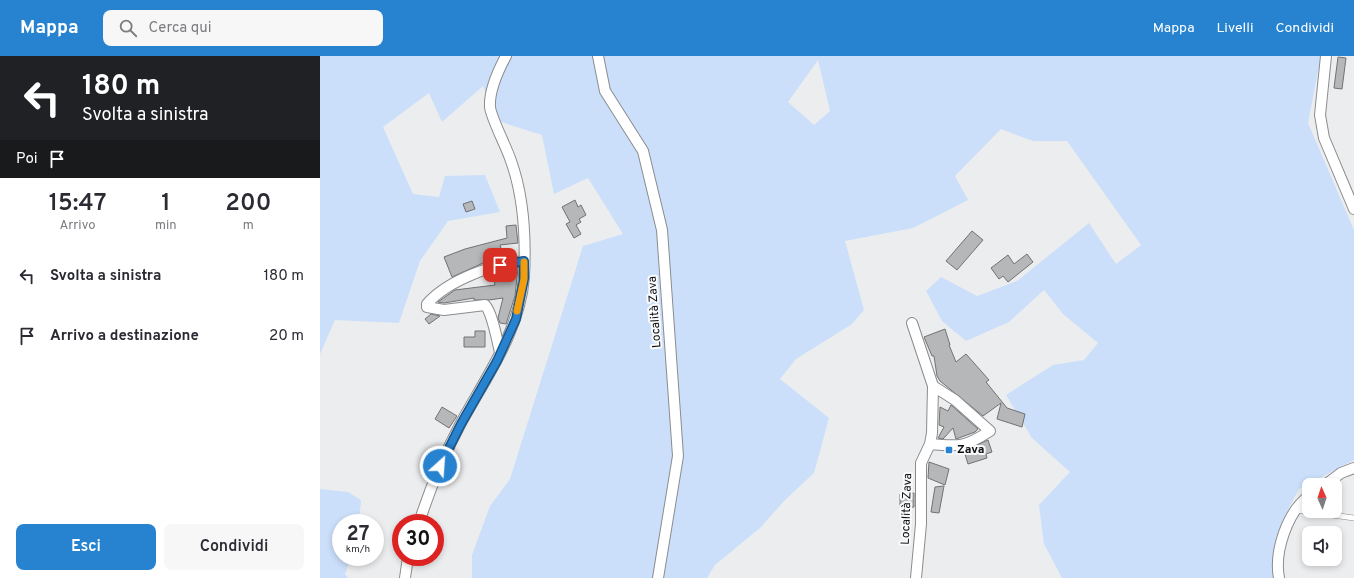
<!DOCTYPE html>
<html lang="it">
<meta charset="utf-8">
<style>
:root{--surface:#fff;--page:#f7f7f7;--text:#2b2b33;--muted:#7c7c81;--accent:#2783d0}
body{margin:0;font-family:Overpass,sans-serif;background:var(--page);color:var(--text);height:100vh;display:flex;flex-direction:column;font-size:15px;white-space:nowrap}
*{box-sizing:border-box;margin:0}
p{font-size:13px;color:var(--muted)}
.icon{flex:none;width:22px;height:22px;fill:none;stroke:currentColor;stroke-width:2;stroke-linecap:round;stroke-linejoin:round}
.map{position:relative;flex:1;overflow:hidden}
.sheet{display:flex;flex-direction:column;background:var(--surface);width:320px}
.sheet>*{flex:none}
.hud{background:#202124;color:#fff;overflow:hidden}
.needle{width:26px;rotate:357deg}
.controls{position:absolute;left:982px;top:422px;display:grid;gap:8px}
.controls a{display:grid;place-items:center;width:40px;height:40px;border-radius:8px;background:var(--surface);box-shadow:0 2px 6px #0003;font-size:20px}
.speed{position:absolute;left:12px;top:458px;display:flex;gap:8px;font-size:20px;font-weight:700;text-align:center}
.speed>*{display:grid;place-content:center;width:52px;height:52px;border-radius:50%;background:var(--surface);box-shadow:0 2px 6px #0003;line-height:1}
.speed small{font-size:10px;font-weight:400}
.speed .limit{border:6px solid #d22;background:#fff;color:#111}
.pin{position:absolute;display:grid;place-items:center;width:34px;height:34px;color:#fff;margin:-17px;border-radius:8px;box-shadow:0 2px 6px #0006}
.me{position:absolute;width:44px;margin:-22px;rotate:26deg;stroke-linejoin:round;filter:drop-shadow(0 0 3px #0008)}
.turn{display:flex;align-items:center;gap:14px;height:84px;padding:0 16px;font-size:18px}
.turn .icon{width:52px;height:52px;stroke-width:2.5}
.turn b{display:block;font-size:28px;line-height:34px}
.then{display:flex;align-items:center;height:38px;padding:0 16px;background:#0003;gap:8px;font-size:15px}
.eta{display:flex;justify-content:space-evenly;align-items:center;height:68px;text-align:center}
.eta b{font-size:24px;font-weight:600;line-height:28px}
.cta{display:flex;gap:8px;margin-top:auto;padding:8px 16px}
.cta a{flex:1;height:46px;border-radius:8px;background:var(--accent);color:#fff;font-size:16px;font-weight:600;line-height:46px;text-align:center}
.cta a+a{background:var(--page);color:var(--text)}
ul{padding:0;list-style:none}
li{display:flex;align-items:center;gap:12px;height:60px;padding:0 16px}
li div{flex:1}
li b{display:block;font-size:15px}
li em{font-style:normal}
header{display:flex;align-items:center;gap:24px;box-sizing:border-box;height:56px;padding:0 20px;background:var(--accent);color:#fff}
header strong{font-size:19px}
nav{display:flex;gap:22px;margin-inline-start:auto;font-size:14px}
.search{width:280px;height:36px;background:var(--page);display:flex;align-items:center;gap:10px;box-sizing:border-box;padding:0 14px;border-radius:8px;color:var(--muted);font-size:15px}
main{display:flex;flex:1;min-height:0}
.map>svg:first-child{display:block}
.green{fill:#cbdffa;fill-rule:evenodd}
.building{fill:#b6b7b9;stroke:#717274}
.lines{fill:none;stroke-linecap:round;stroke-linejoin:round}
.lane-casing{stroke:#8b8c8e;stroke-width:6}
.street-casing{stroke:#8b8c8e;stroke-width:12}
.lane{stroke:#fff;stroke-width:5}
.street{stroke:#fff;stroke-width:10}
.route-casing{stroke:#195587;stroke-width:10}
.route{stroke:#2783d0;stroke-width:7}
.slow{stroke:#f59e0b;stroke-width:7}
.poi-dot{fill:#2783d0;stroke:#f9fbfd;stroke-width:1.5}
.labels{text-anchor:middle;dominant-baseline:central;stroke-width:4;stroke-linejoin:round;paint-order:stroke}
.street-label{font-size:12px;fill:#0d0d0e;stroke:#f9fbfd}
.poi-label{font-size:12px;font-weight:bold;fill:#0d0d0e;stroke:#f9fbfd;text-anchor:start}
</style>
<header>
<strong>Mappa</strong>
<div class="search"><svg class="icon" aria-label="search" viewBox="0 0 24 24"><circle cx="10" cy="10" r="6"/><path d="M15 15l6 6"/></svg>Cerca qui</div>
<nav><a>Mappa</a><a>Livelli</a><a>Condividi</a></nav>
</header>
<main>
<section class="sheet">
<div class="hud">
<div class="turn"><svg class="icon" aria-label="left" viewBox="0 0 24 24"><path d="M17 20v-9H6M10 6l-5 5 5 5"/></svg><div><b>180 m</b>Svolta a sinistra</div></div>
<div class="then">Poi<svg class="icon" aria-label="arrive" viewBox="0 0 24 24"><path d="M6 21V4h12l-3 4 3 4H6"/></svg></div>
</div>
<div class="eta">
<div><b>15:47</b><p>Arrivo</p></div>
<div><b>1</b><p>min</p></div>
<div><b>200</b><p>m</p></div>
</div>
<ul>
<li><svg class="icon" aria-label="left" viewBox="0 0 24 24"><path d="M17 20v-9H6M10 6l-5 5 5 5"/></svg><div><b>Svolta a sinistra</b></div><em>180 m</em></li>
<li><svg class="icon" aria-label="arrive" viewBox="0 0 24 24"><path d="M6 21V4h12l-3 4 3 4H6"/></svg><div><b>Arrivo a destinazione</b></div><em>20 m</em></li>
</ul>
<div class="cta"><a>Esci</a><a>Condividi</a></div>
</section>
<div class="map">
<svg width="1034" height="522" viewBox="0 0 1034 522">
<rect width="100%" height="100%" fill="#ecedef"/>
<path class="green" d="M0,0H1001L988,67L1034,174V404L979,433L962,465L958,522H742L724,488L719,449L750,416L712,382L686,339L733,309L764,304L778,287L743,258L724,234L689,266L646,285L622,265L606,235L621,221L657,240L697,225L769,167L796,208L821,189L747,85H713L681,73L635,120L648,144L593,172L525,185L544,254L532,268L476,303L460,323L509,362L494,417L465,444L440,472L395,509L387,522H152V499L170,450L190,423L263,190L303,178L268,122L234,138L222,79L175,64L163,30L122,66L109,37L63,71L93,138L119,141L125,120L165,119L180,156L128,165L100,205L79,267L15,264L0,298ZM498,4L510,55L494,69L468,46Z
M0,433L28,436L41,444L39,467H21V501H31L25,518L28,522H0Z"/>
<path class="building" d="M1018,1L1026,2L1022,33L1014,32Z
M255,144L258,151L261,149L266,159L259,163L261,166L256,169L261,178L254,182L246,168L250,166L242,151Z
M152,145L155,153L146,156L143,148Z
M196,169L198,187L180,189L184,202L163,207L132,221L124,201L145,193L187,182L186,170Z
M652,175L663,184L637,214L626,205Z
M707,198L713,206L688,226L683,220L679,223L671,212L688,199L694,208Z
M198,212L195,240L186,268L180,267L178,262L183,242L169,244H154V242L124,247L118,246L135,234L175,229L174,224H176L174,218Z
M111,258L120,260L109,268L105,263Z
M625,273L630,289H629L636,306L646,298L669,324L666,326L687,352L705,358L702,371L677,363L681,347L663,360L620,325L617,320L614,300H612L604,281Z
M155,275H165V291H144V281H155Z
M631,349L658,373L655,376L636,383L633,372L623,383L618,382L624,371L619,369L620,351L628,355Z
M122,351L137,360L129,372L115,363Z
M668,384L672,396L666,398L667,402L648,408L644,395Z
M609,406L629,413L625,429L608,422Z
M624,430L619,457L611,456L615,431Z
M594,437V451L580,452V438Z"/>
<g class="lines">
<g class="lane-casing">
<path id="lane" d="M976,454L1034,462"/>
</g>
<g class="street-casing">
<path id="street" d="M278,0L285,35L323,95L342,174L358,400L338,522
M1006,0L1000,59L1004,82L1034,153
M592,267L613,330L635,344L670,375C645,391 640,391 610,388
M180,296C177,284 172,256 165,249L124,254L107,251V248C128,224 173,208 204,205
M1005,429L1021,417L1034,412
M99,467C110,432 124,399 141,367C166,321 200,275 204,221C206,183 204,141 191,105C187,92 171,62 170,51C169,35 179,13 186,0
M85,522L88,501
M596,522L601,468V407L610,388L612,377L613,330
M959,522C954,496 967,456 989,440"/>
</g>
<use href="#lane" class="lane"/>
<use href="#street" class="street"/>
</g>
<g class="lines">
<g class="route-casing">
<path id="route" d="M120,410L141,368L177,305L196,263L204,223V205L180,209"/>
</g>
<use href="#route" class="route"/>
<path class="slow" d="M197,255L204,223V206"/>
</g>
<rect class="poi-dot" x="625" y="390" width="8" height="8" rx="2"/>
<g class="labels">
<g class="street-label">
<text transform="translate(335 256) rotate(-94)">Località Zava</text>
<text transform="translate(587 453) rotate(-88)">Località Zava</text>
</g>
<g class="poi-label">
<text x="637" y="394">Zava</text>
</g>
</g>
</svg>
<div class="controls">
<a><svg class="needle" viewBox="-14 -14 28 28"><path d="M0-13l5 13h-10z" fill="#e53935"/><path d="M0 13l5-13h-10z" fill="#7c7c81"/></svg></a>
<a><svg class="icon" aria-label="sound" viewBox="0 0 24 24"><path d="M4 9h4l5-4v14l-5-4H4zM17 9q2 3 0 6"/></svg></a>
</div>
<div class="speed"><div>27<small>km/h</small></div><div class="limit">30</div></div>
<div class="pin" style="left:180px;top:209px;background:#d93025"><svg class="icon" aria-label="arrive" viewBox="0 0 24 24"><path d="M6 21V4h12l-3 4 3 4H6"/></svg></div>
<svg class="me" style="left:120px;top:410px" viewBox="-20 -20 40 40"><circle r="17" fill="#2783d0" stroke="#fff" stroke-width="3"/><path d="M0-11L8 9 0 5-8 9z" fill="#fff"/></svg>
</div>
</main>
